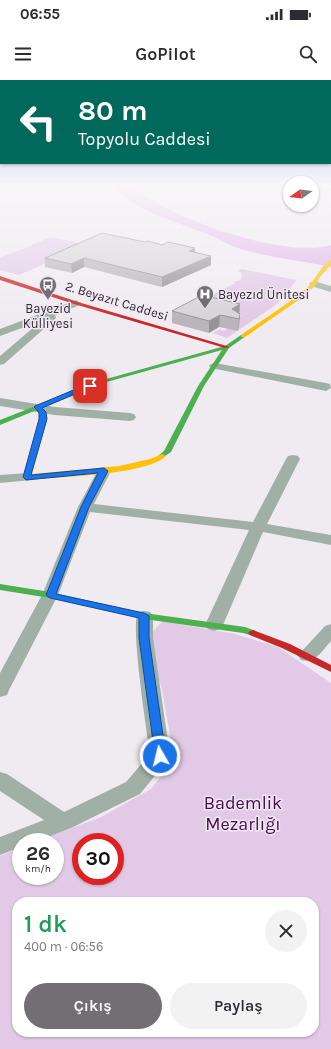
<!DOCTYPE html>
<html lang="tr">
<meta charset="utf-8">
<style>
:root{--surface:#fff;--page:#f2f2f3;--text:#2b2b33;--muted:#7c7c81;--accent:#726e73}
body{margin:0;font-family:Karla,sans-serif;background:var(--page);color:var(--text);height:100vh;display:flex;flex-direction:column;font-size:15px;white-space:nowrap}
*{box-sizing:border-box;margin:0}
p{font-size:13px;color:var(--muted)}
.icon{flex:none;width:22px;height:22px;fill:none;stroke:currentColor;stroke-width:2;stroke-linecap:round;stroke-linejoin:round}
.map{position:relative;flex:1;overflow:hidden}
.panel{position:absolute;left:12px;top:817px;width:307px;height:140px;display:flex;flex-direction:column;background:var(--surface);border-radius:16px;box-shadow:0 1px 3px #0004}
.panel>*{flex:none}
.guide{position:absolute;left:0px;top:0px;width:331px;height:84px;box-shadow:0 1px 3px #0004;background:#00695c;color:#fff;overflow:hidden}
.needle{width:26px;rotate:256deg}
.tools{position:absolute;left:283px;top:96px;display:grid;gap:8px}
.tools a{display:grid;place-items:center;width:36px;height:36px;border-radius:50%;background:var(--surface);box-shadow:0 1px 3px #0004;font-size:20px}
.speed{position:absolute;left:12px;top:753px;display:flex;gap:8px;font-size:20px;font-weight:700;text-align:center}
.speed>*{display:grid;place-content:center;width:52px;height:52px;border-radius:50%;background:var(--surface);box-shadow:0 1px 3px #0004;line-height:1}
.speed small{font-size:10px;font-weight:400}
.speed .limit{border:6px solid #d22;background:#fff;color:#111}
.pin{position:absolute;display:grid;place-items:center;width:34px;height:34px;color:#fff;margin:-17px;border-radius:8px;box-shadow:0 2px 6px #0006}
.me{position:absolute;width:44px;margin:-22px;rotate:352deg;stroke-linejoin:round;filter:drop-shadow(0 0 3px #0008)}
.turn{display:flex;align-items:center;gap:14px;height:84px;padding:0 12px;font-size:18px}
.turn .icon{width:52px;height:52px;stroke-width:2.5}
.turn b{display:block;font-size:28px;line-height:34px}
.round{display:grid;place-items:center;flex:none;width:42px;height:42px;border-radius:21px;background:var(--page)}
.headline{display:flex;align-items:center;justify-content:space-between;height:68px;padding:0 12px}
h1{font-size:24px;font-weight:600;line-height:30px;color:#1e9e55}
.cta{display:flex;gap:8px;margin-top:auto;padding:8px 12px}
.cta a{flex:1;height:46px;border-radius:24px;background:var(--accent);color:#fff;font-size:16px;font-weight:600;line-height:46px;text-align:center}
.cta a+a{background:var(--page);color:var(--text)}
.status{display:flex;justify-content:space-between;align-items:center;height:28px;padding:0 20px;background:var(--surface);direction:ltr}
.status svg{height:11px;fill:currentColor}
header{display:flex;justify-content:space-between;align-items:center;height:52px;padding:0 12px;background:var(--surface);font-size:18px;font-weight:600}
.map>svg:first-child{display:block}
.green{fill:#e2cae7;fill-rule:evenodd}
.water{fill:#e1b5e8}
.lines{fill:none;stroke-linecap:round;stroke-linejoin:round}
.street{fill:#a0b0a6;fill-rule:evenodd}
.fast{fill:#4caf50;fill-rule:evenodd}
.slow{fill:#ffc107;fill-rule:evenodd}
.jam{fill:#c62828;fill-rule:evenodd}
.wall{fill:#b9b5ba}
.shaded-wall{fill:#969497}
.building{fill:#d7d3d8;stroke:#969497}
.route{fill:#1a73e8;stroke:#114b97}
.labels{text-anchor:middle;dominant-baseline:central;stroke-width:3;stroke-linejoin:round;paint-order:stroke}
.far-poi-label{font-size:13px;fill:#2e2a2f;stroke:#f2e8f4;text-anchor:start}
.far-street-label{font-size:13px;fill:#2e2a2f;stroke:#f2e8f4}
.near-park-label{font-size:18px;fill:#420b4b;stroke:#f2e8f4}
</style>
<div class="status"><b>06:55</b><svg viewBox="0 0 49 12"><path d="M0 12V9h3v3zM5 12V6h3v6zM10 12V3h3v9zM15 12V0h3v12zM26 1h20v11H26zM47 4h2v5h-2z"/></svg></div>
<header><svg class="icon" aria-label="menu" viewBox="0 0 24 24"><path d="M4 6h16M4 12h16M4 18h16"/></svg>GoPilot<svg class="icon" aria-label="search" viewBox="0 0 24 24"><circle cx="10" cy="10" r="6"/><path d="M15 15l6 6"/></svg></header>
<div class="map">
<svg width="331" height="969" viewBox="0 0 331 969">
<rect width="100%" height="100%" fill="#f0ebf1"/>
<path class="green" d="M51,157L88,165L19,195L0,190V178Z
M241,189L297,200L277,224L227,258L213,253L220,249L223,251L237,245L233,242L242,235L196,224L235,203L233,202L241,200L242,193L238,191Z
M163,541L235,554L278,567L331,603V969H0V776L21,767V796H55V762H34L101,737L151,709L170,685V655L162,609L153,582L152,552ZM81,762H115V796H81ZM17,822H314V952H17Z"/>
<path class="water" d="M114,105H132C165,138 286,179 331,165V187C300,180 268,178 238,168C226,164 216,157 205,153C182,144 124,127 114,105Z"/>
<g class="lines">
<path class="street" d="M314,201L331,206V212L311,206L309,204L311,202Z
M76,220L81,223L80,225L55,235L56,237L55,239L4,284L0,285V276L41,241L0,256V249Z
M215,283L326,303L330,304L331,308L326,311L211,288L209,286L211,284Z
M0,318L55,327L130,333L134,334L136,337L134,340L130,341L55,335L0,326Z
M293,375L298,376L300,379L267,444L331,455V465L263,452L223,545L220,549L214,551L208,549L205,545L249,450L90,432L58,515L9,610L7,615L0,617V593L42,515L78,427L99,388L104,387L109,388L111,391L94,424L253,442L286,379L288,376Z
M27,393L32,394L34,397L32,400L0,403V395Z
M144,531L150,532L153,536V558L170,676L167,681L140,714L71,748L35,762H21V767L0,775V757L44,740L0,711V692L7,694L64,732L126,702L150,674C147,652 130,545 138,532Z
M331,544V561C322,571 315,584 301,580L298,576L301,572L325,546Z"/>
<path class="fast" d="M241,255L246,256L229,268L204,306L171,372L162,378L158,376L164,371L198,306L222,270L103,303L0,345V340L99,301L225,266Z
M0,504L50,512L144,533L245,547L256,551L258,553L253,556L243,553L144,539L50,518L0,510Z"/>
<path class="slow" d="M331,180V185L319,198L316,205L300,219L245,257H241V255C264,239 288,224 309,206C316,199 320,186 331,180Z
M37,325L46,332L47,339L32,394L119,386L150,379L162,374L166,376C149,393 77,396 52,398C43,398 33,401 24,399L23,397L39,339V333L33,327Z"/>
<path class="jam" d="M0,196L78,222L230,267L225,268L74,224L0,200Z
M253,550L290,564L331,585V592L282,568L250,555L248,553L250,551Z"/>
</g>
<path class="wall" d="M145,162L162,165L195,172L211,185L162,207L84,187L72,193L45,187V178Z
M240,224L239,246L238,251L219,247L209,253L172,243V231Z"/>
<path class="shaded-wall" d="M195,168V177L189,171Z
M211,176V185L162,207V197Z
M84,178V187L72,193L71,184Z
M240,224L239,236L232,229Z
M240,234L239,246L238,251L239,239Z
M220,235L219,247L209,253V241Z"/>
<path class="building" d="M102,153L145,162L148,161L162,165L168,162L195,168L189,171L211,176L162,197L84,178L71,184L45,178Z
M202,215L240,224L232,229L240,234L239,239L220,235L209,241L172,231Z"/>
<linearGradient id="sky" x2="0" y2="1"><stop stop-color="#a5b4e8"/><stop offset="0.44" stop-color="#f8f6f9"/><stop offset="1" stop-color="#f8f6f9" stop-opacity="0"/></linearGradient>
<rect width="331" height="240" fill="url(#sky)"/>
<path class="route" d="M88,304L94,306L42,328L46,332L47,339L31,395L104,388L108,391L89,427L56,514L144,533L149,536V558L166,676L164,679L160,680L156,679L155,676L139,558V538L50,518L46,515L81,427L98,393L26,400L23,397L39,339V333L34,327L35,326Z"/>
<defs>
<g id="bus-pin" transform="scale(0.9)"><path d="M0 17L-7.5 6A9.5 9.5 0 1 1 7.5 6Z" fill="#726e73" stroke="#f2e8f4"/><path d="M-5-6H5V4H4V6H2V4H-2V6H-4V4H-5ZM-3.5-4V0h7V-4ZM-3.5 1.2v1.5H-2V1.2ZM2 1.2v1.5H3.5V1.2Z" fill="#fff"/></g>
<g id="hospital-pin" transform="scale(0.9)"><path d="M0 17L-7.5 6A9.5 9.5 0 1 1 7.5 6Z" fill="#726e73" stroke="#f2e8f4"/><path d="M-5-5h3v3.5h4V-5h3V5h-3V1.5h-4V5h-3Z" fill="#fff"/></g>
</defs>
<g fill-rule="evenodd">
<use href="#bus-pin" x="48" y="205"/>
<use href="#hospital-pin" x="205" y="214"/>
</g>
<g class="labels">
<g class="far-poi-label">
<text x="218" y="214">Bayezıd Ünitesi</text>
<text x="48" y="228" text-anchor="middle">Bayezid<tspan x="48" dy="15">Külliyesi</tspan></text>
</g>
<g class="far-street-label">
<text transform="translate(117 221) rotate(17)">2. Beyazıt Caddesi</text>
</g>
<g class="near-park-label">
<text x="243" y="723">Bademlik<tspan x="243" dy="21">Mezarlığı</tspan></text>
</g>
</g>
</svg>
<div class="tools">
<a><svg class="needle" viewBox="-14 -14 28 28"><path d="M0-13l5 13h-10z" fill="#e53935"/><path d="M0 13l5-13h-10z" fill="#7c7c81"/></svg></a>
</div>
<div class="speed"><div>26<small>km/h</small></div><div class="limit">30</div></div>
<div class="pin" style="left:90px;top:306px;background:#d93025"><svg class="icon" aria-label="arrive" viewBox="0 0 24 24"><path d="M6 21V4h12l-3 4 3 4H6"/></svg></div>
<svg class="me" style="left:160px;top:676px" viewBox="-20 -20 40 40"><circle r="17" fill="#1a73e8" stroke="#fff" stroke-width="3"/><path d="M0-11L8 9 0 5-8 9z" fill="#fff"/></svg>
<div class="guide">
<div class="turn"><svg class="icon" aria-label="left" viewBox="0 0 24 24"><path d="M17 20v-9H6M10 6l-5 5 5 5"/></svg><div><b>80 m</b>Topyolu Caddesi</div></div>
</div>
<section class="panel">
<div class="headline"><div><h1>1 dk</h1><p>400 m · 06:56</p></div><a class="round"><svg class="icon" aria-label="close" viewBox="0 0 24 24"><path d="M6 6l12 12M18 6L6 18"/></svg></a></div>
<div class="cta"><a>Çıkış</a><a>Paylaş</a></div>
</section>
</div>
